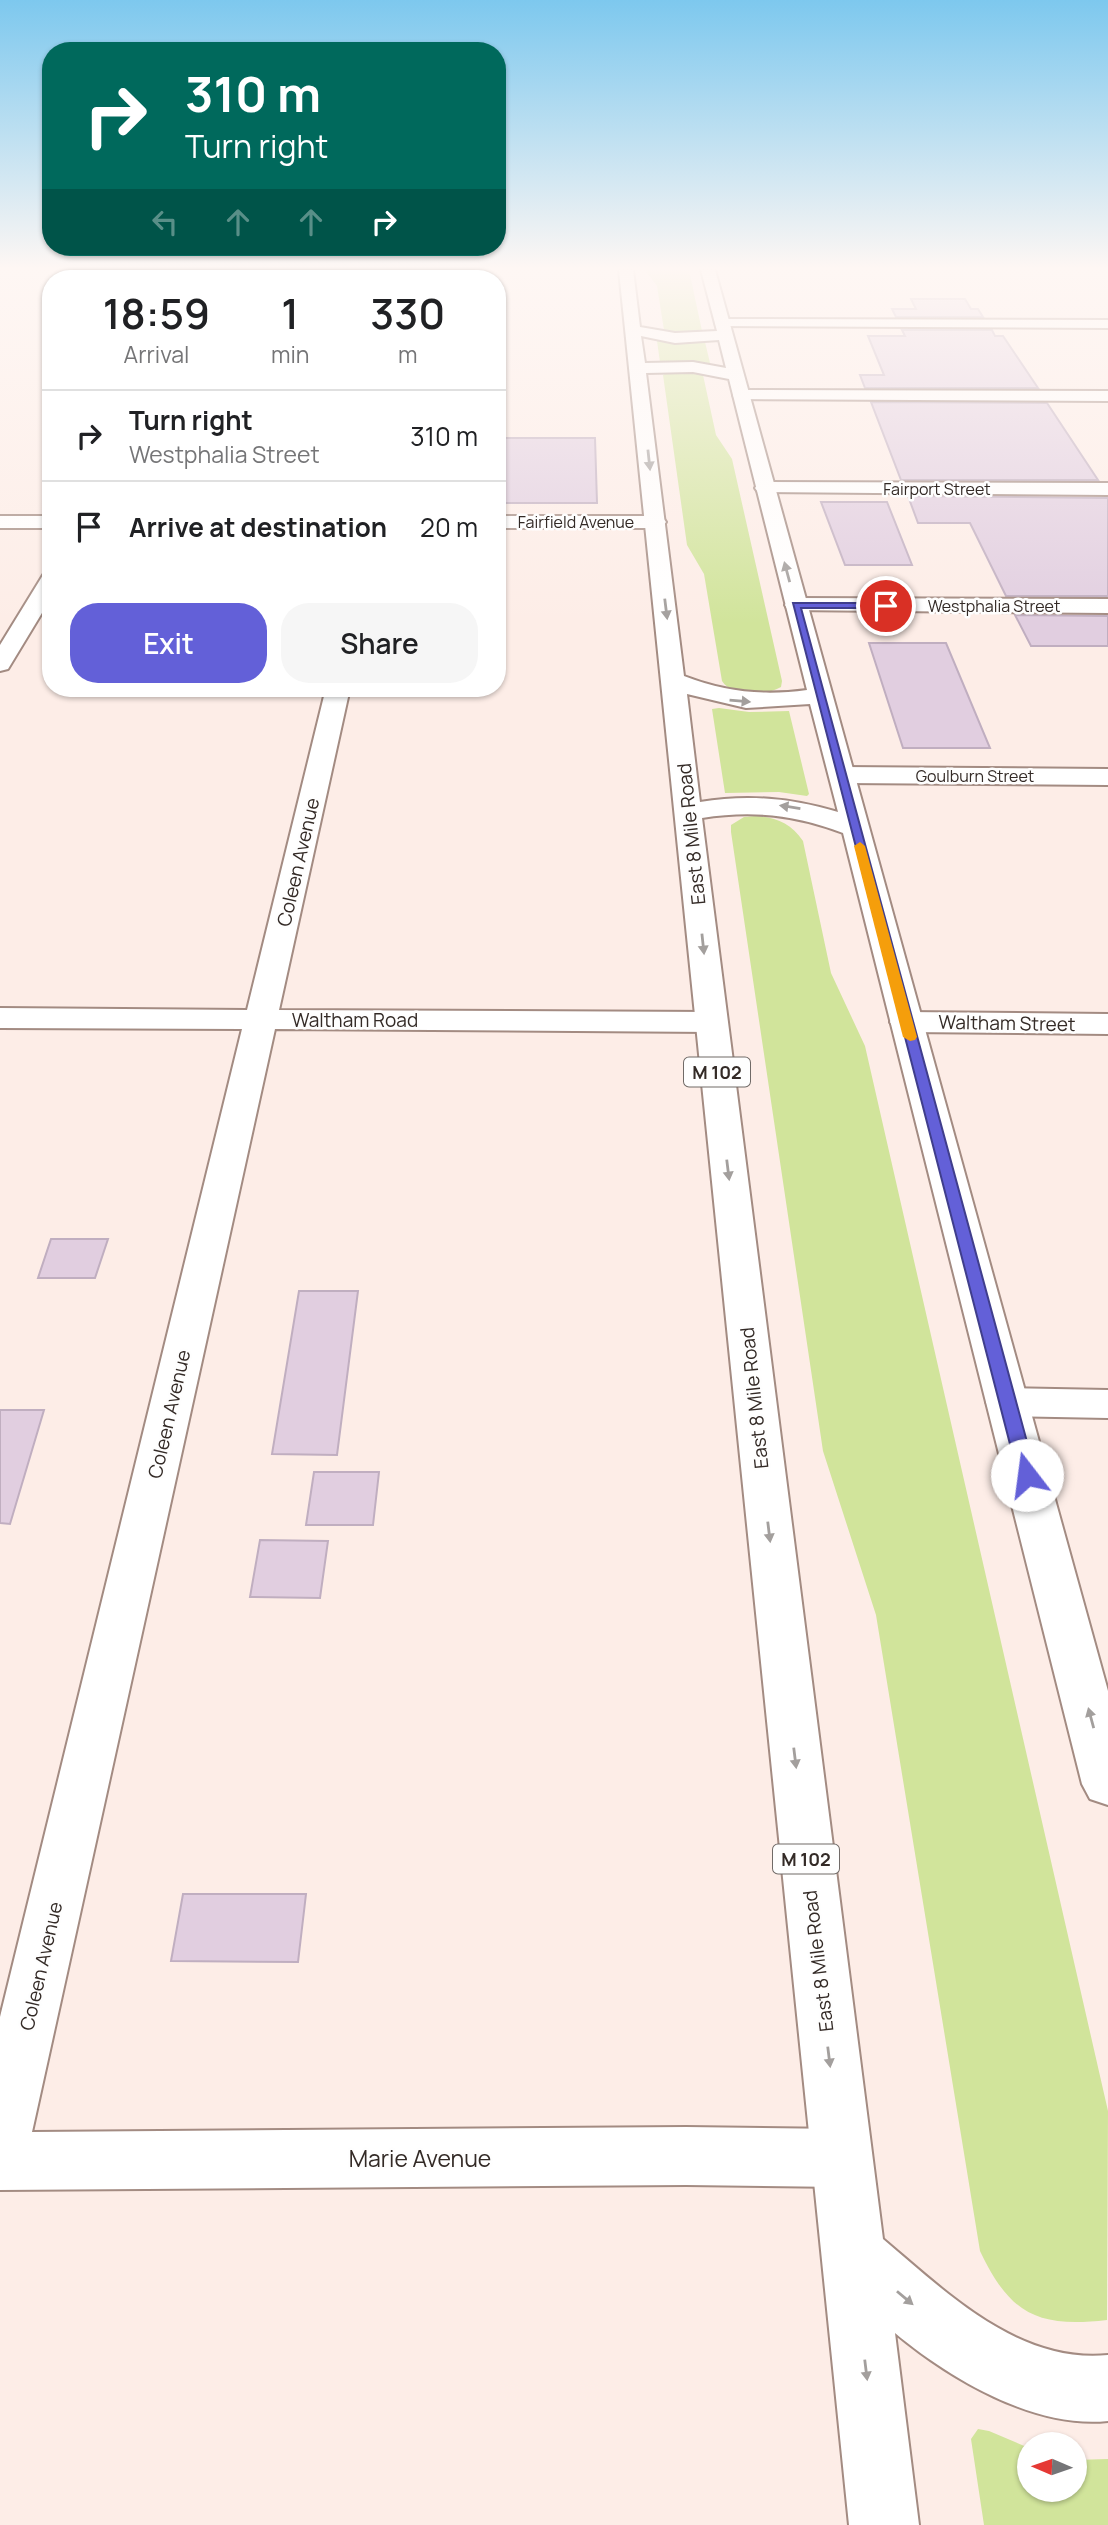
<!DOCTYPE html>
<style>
:root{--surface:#fff;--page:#f6f6f6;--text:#202124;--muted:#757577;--line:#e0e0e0;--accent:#6360d8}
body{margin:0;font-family:Manrope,sans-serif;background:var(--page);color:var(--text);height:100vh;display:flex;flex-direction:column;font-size:26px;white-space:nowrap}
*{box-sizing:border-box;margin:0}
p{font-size:23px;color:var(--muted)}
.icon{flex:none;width:38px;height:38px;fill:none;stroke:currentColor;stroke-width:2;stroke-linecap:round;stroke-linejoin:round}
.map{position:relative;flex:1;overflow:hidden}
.panel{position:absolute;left:42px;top:270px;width:464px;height:427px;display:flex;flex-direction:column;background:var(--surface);border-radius:28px;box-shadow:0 2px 5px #0004}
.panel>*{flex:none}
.top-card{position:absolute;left:42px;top:42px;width:464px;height:214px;border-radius:28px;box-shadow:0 2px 5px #0004;background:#00695c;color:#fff;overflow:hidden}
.needle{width:46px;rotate:272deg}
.tools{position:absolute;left:1017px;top:2432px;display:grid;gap:14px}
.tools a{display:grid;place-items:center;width:70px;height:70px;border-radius:50%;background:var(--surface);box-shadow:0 2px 5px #0004;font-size:35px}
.pin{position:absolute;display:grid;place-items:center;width:60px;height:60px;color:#fff;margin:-30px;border:4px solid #fff;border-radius:50%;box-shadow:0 2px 7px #0007}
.me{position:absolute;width:77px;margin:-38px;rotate:345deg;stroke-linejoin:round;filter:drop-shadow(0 0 5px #0008)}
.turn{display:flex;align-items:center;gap:24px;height:147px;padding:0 28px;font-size:32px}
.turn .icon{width:91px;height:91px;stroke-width:2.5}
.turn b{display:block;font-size:49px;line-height:60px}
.lanes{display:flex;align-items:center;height:66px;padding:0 28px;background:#0003;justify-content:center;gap:35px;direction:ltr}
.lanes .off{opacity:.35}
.eta{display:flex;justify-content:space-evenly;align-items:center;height:119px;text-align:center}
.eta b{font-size:42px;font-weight:600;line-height:49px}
.cta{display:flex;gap:14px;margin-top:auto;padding:14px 28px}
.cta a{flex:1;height:80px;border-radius:28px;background:var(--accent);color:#fff;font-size:28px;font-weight:600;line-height:80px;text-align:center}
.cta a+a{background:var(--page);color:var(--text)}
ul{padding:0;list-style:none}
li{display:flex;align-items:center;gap:21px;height:91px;padding:0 28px;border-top:2px solid var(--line)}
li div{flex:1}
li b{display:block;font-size:26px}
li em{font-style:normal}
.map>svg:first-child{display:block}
.green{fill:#d1e49b}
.building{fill:#e1cee0;stroke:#c0aec0;stroke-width:2}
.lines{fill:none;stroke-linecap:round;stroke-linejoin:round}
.street-casing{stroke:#a38b82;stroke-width:4}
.highway-casing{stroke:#a38b82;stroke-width:4}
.street{fill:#fff;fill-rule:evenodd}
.highway{fill:#fff;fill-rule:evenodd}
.oneway{fill:#a39f9d}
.route{fill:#6360d8;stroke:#403e8c;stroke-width:2}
.slow{fill:#f59e0b}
.labels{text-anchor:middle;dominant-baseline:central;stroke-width:5;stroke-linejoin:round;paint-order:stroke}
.far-street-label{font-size:16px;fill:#332a26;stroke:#fefefe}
.shield{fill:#fefefe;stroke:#706a67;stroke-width:2}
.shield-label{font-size:18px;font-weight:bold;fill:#332a26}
.street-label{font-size:19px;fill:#332a26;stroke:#fefefe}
.near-street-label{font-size:23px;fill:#332a26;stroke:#fefefe}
</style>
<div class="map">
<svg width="1108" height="2525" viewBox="0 0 1108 2525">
<rect width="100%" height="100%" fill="#fdede7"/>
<path class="green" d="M645,270H689L702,331L681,335L664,330L657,286Z
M657,341L705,342L710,363L660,362Z
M674,370L703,375L716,435L732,459L782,681L781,687C765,696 733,698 722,681L704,574L687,545L663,375Z
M719,708L749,712L789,711L809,794L807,796L779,792L725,793L712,709Z
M755,816C775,817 791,823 803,841L831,973L865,1046L1108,2111L1107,2320C1037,2328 1010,2314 980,2251L876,1615L823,1451L731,832V825L744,817Z
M978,2429L989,2431L1029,2448V2490H1074L1075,2460L1108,2459V2525H984L971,2439Z"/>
<path class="building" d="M911,299H965L971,309H978L983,317H896L892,309H916Z
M902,330H992L995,336H1003L1038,388H865L860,375H884L868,336H905Z
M871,402L1047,403L1098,480H901Z
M497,438H595L597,503H497Z
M908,496L1108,498V596H1006L970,523H918Z
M821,502H887L912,565H845Z
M1015,615L1108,616V646H1031Z
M869,643H946L990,748H903Z
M51,1239H108L95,1278H38Z
M299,1291H358L337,1455L272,1454Z
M0,1410H44L10,1524L0,1523Z
M314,1472H379L373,1525H306Z
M260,1540L328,1541L320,1598L250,1597Z
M183,1894H306L298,1962L171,1961Z"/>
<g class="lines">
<g class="street-casing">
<path id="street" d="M722,319L1108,320V328L717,326L715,323L717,320Z
M741,390L1108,391V401L735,399L733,395Z
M765,482L1108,483V495L758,492L755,488L758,484Z
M0,516H51V528H0Z
M497,516H656L663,518L666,522L663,526L656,528H497Z
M51,574V598L8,669L0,671V645L43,575Z
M796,598L1108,599V613L788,610L785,605L788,600Z
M326,688H350L279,1010L711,1012L722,1015L727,1022L722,1029L711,1032L275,1029L32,2132L686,2127L841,2129L863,2137L872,2158L863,2179L841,2187L686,2185L0,2190V2017L242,1029L0,1028V1008L247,1010Z
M842,767L1108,769V785L842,783L833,781L829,775L833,769Z
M906,1012L1108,1014V1034L906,1032L895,1029L890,1022L895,1015Z
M1007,1388L1108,1390V1418L1007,1416L992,1412L986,1402L992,1392Z"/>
</g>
<g class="highway-casing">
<path id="highway" d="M619,270H633L640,327L675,333L717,331L701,270H715L1108,1691V1805L1090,1799L1082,1784L843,833C796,815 753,810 702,818L883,2239C946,2292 1018,2364 1108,2355V2421C1034,2429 949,2378 895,2333L919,2525H849ZM641,336L675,343L719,340L726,368L693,362L645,363ZM693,372L729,379L807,690C763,696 726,692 684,676L646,373ZM687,694L746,708L810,704L838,812C791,798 748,794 700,802Z"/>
</g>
<use href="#street" class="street"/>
<use href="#highway" class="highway"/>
</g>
<defs><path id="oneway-solid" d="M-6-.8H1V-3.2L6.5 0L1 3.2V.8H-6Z" transform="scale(1.75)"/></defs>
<g class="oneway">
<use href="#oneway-solid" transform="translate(649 460) rotate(84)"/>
<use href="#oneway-solid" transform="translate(787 572) rotate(-105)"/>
<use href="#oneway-solid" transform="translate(666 609) rotate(83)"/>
<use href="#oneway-solid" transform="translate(740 701) rotate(5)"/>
<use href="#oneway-solid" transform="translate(790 807) rotate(-171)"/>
<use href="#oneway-solid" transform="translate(703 944) rotate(84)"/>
<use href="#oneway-solid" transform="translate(728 1170) rotate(83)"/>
<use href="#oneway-solid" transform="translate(769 1532) rotate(83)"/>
<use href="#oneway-solid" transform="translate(1091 1718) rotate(-105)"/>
<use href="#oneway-solid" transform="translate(795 1758) rotate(83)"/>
<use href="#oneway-solid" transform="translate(829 2057) rotate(83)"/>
<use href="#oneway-solid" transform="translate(905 2298) rotate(40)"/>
<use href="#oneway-solid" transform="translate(866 2370) rotate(83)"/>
</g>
<linearGradient id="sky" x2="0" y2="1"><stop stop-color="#7dc8ee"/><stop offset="0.43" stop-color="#fef7f4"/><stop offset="1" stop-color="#fef7f4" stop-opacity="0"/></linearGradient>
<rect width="1108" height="624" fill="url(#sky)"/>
<path class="route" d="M793,603H886L890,606L886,608H801L1036,1475L1033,1480H1021L1018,1475Z"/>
<path class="slow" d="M860,842L865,846L917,1037L915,1040L910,1041L903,1037L854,846Z"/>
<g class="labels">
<g class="far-street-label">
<text x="937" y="489">Fairport Street</text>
<text x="576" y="522">Fairfield Avenue</text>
<text x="994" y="606">Westphalia Street</text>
<text x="975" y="776">Goulburn Street</text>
</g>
<g class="shield">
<rect x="684" y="1057.5" width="66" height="29" rx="5"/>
<rect x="773" y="1844.5" width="66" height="29" rx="5"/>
</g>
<g class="shield-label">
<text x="717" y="1072">M 102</text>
<text x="806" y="1859">M 102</text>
</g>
<g class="street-label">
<text transform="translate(691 834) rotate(-96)">East 8 Mile Road</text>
<text transform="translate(298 862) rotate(-77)">Coleen Avenue</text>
<text x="355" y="1020">Waltham Road</text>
<text transform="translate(1007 1023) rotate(1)">Waltham Street</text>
<text transform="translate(754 1398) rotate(-96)">East 8 Mile Road</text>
<text transform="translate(169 1414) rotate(-77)">Coleen Avenue</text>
<text transform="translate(818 1961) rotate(-97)">East 8 Mile Road</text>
<text transform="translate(41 1966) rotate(-77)">Coleen Avenue</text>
</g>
<g class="near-street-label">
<text x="420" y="2158">Marie Avenue</text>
</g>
</g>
</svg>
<div class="tools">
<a><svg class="needle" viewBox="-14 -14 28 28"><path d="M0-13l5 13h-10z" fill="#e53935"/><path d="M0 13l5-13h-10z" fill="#757577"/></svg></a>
</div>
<div class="pin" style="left:886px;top:606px;background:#d93025"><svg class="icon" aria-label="arrive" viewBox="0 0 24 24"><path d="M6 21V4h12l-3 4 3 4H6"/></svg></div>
<svg class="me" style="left:1027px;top:1475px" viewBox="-20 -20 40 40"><circle r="19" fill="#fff"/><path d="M0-13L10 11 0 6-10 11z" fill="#6360d8"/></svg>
<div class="top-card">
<div class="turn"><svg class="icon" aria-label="right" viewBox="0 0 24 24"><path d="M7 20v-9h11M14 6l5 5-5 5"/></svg><div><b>310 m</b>Turn right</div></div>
<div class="lanes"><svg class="icon off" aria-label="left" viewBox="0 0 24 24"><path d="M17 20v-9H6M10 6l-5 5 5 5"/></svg><svg class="icon off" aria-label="ahead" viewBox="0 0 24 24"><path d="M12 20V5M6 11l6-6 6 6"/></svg><svg class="icon off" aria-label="ahead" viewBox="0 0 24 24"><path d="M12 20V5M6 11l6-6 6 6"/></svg><svg class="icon" aria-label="right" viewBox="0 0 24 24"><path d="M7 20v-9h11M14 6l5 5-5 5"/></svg></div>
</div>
<section class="panel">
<div class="eta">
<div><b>18:59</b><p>Arrival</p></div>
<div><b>1</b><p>min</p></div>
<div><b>330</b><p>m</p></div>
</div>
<ul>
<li><svg class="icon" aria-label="right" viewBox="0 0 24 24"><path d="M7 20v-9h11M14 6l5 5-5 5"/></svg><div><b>Turn right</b><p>Westphalia Street</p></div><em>310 m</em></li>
<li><svg class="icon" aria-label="arrive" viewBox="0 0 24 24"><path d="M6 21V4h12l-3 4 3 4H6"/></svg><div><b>Arrive at destination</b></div><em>20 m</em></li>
</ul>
<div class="cta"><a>Exit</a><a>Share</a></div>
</section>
</div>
